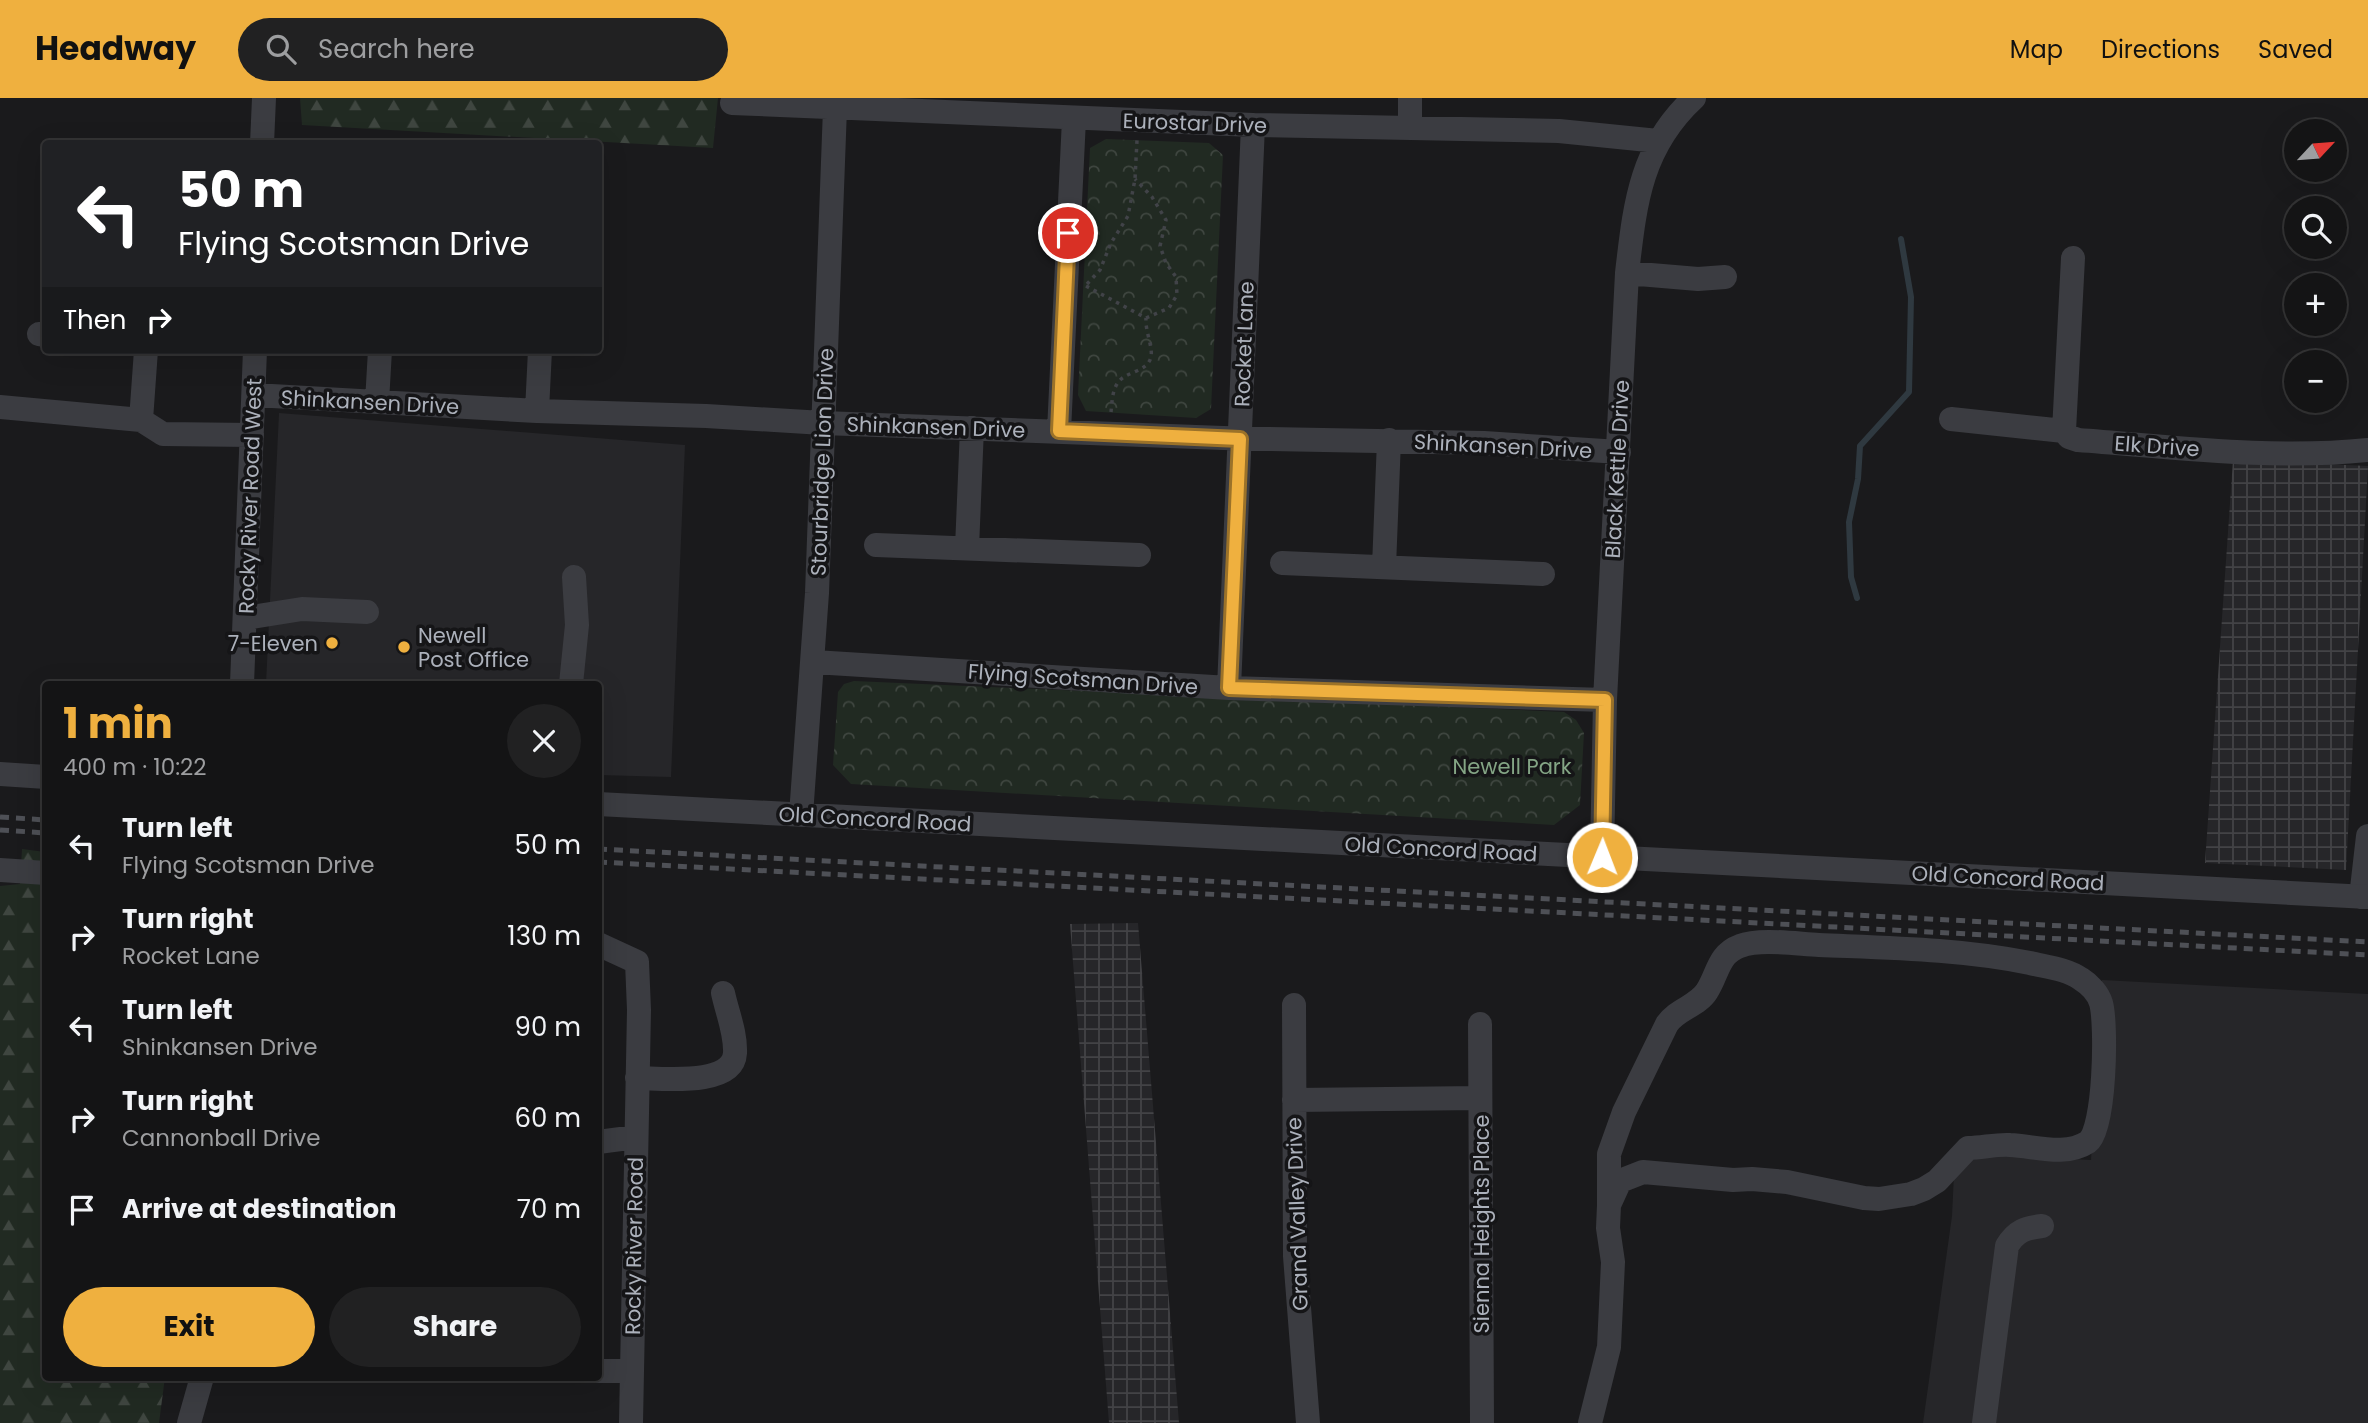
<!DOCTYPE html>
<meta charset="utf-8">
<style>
:root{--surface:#141415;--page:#212122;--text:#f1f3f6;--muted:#9d9ea0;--line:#333334;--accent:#efb03f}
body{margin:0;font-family:Poppins,sans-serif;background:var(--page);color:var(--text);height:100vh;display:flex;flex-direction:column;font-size:26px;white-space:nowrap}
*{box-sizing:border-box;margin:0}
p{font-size:23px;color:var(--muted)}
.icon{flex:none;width:38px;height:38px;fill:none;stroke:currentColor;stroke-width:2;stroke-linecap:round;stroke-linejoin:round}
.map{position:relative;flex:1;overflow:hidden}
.sheet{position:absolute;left:42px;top:583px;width:560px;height:700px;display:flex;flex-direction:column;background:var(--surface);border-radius:7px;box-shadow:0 7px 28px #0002,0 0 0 2px var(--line)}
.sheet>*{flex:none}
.banner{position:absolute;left:42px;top:42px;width:560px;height:214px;border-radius:7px;box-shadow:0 7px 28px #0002,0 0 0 2px var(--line);background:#202124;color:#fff;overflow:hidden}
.needle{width:46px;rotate:64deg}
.controls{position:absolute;left:2284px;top:21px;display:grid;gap:14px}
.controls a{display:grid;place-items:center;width:63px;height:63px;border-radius:50%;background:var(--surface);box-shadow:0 7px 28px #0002,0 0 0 2px var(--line);font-size:35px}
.pin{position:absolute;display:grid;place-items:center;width:60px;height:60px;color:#fff;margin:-30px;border:4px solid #fff;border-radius:50%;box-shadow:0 2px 7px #0007}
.me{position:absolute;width:77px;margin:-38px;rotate:1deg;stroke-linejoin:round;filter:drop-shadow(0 0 5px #0008)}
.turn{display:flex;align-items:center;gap:24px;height:147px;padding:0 21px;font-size:32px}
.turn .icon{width:91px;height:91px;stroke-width:2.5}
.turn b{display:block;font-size:49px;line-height:60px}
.then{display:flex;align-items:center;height:66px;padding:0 21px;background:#0003;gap:14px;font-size:26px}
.round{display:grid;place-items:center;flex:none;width:74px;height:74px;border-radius:37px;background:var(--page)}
.head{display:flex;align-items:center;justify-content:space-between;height:119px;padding:0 21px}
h1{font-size:42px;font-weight:700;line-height:52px;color:var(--accent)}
.button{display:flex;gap:14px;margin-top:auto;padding:14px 21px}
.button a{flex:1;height:80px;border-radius:42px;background:var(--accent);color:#111;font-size:28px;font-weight:700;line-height:80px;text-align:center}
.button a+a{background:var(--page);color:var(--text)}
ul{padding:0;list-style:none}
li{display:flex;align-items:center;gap:21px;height:91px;padding:0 21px}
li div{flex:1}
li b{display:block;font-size:26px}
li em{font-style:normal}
header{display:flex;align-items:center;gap:42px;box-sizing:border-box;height:98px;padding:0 35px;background:var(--accent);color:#111}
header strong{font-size:33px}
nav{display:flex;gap:38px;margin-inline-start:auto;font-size:24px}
.search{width:490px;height:63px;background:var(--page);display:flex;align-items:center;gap:18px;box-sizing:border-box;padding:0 24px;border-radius:38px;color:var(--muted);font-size:26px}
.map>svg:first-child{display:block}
.built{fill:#262629}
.industrial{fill:url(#industrial-grid)}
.forest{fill:url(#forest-firs)}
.park{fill:url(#park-crowns)}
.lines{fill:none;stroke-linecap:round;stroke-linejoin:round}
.stream{stroke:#2f3940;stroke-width:6}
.path{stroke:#414348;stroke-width:3.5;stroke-dasharray:3.5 5;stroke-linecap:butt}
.minor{stroke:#3b3c41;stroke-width:24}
.rail{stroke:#4e5056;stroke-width:5;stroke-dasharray:9 7;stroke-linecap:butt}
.route-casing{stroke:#9b7229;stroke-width:18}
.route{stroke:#efb03f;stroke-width:12}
.poi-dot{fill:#efb03f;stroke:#151517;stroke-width:2.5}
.labels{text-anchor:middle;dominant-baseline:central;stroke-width:7;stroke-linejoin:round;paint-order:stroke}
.street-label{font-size:21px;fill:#acb1bb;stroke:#151517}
.poi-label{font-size:21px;fill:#acb1bb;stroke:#151517;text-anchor:start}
.park-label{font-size:21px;fill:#84a585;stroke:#151517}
</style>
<header>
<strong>Headway</strong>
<div class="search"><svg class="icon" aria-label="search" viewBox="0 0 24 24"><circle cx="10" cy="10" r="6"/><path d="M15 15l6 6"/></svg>Search here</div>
<nav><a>Map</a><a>Directions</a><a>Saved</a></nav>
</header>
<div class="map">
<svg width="2368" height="1325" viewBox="0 0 2368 1325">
<defs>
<pattern id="industrial-grid" width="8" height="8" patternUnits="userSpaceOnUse" patternTransform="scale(1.75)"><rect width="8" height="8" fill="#262629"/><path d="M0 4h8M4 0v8" fill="none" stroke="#434346"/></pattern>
<pattern id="forest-firs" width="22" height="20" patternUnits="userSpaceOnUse" patternTransform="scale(1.75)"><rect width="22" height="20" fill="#212a22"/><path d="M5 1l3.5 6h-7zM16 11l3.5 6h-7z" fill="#3f4640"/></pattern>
<pattern id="park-crowns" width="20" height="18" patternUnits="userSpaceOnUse" patternTransform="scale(1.75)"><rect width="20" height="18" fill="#212a22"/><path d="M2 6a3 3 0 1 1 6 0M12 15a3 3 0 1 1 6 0" fill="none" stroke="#3f4640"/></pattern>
</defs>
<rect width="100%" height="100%" fill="#1a1a1c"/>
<path class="built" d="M279,315L685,347L671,679L599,677L598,586H266Z
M2102,882L2368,896V1325H1923L1952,1118L1955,1055L2091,1062Z"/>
<path class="industrial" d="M2233,362L2368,368L2346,772L2205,765Z
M1138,825L1179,1325H1109L1070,826Z"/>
<path class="forest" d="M300,0H718L713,50L302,27Z
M22,751L45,754L46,1279H165L159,1325H0V788L20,786Z"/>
<path class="park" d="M1106,41L1209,45L1223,57L1211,311L1196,320L1086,313L1078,297L1090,50Z
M854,583L1564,614L1576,622L1584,635L1580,707L1554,727L851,686L833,667L838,594L844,586Z"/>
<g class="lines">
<path class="stream" d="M1857,500L1851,479L1849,424L1858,381L1860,348L1909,294L1911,199L1901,141"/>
<path class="path" d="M1087,186L1100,172L1111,145L1128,118L1135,81L1137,42
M1086,188L1146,220L1169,210L1177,197L1176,179L1166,165L1160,148L1166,122L1152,99L1135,81
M1111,314C1112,305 1112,294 1117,286C1124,273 1147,275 1151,259C1153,249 1145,233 1146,220"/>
<path class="minor" d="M1410,0V30
M732,5L1253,27L1559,33L1658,43
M262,46L264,0
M1627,175L1698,181L1725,179
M39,236L46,237
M254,297L537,313L706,318L823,325L1223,340L1484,345L1619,354
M377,304L380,252
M0,309L141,322L163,336L252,337
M537,313L540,252
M1951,321L2064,333L2069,339L2078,342C2174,349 2271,362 2368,352
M141,322L146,252
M1059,333L1074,21
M2064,333L2073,160
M876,447L1139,457
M967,450L972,330
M1282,465L1543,476
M1384,469L1389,342
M246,520L302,511L367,514
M814,564L1229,590L1605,602
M242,586L255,252
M571,586L577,527L574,479
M1229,590L1253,27
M0,676L46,679
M598,706L2368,799
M801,717L817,495L835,10
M1602,759L1605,602L1627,175C1635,106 1640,50 1694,0
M0,772L46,775
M2361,799L2368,738
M598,846L637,864L639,912L631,1325
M1294,907L1295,1158L1308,1325
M1480,926L1482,1325
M637,980C661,980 733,989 735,955C736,935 727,914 723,895
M1294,1002L1480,1000
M598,1044L636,1039
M598,1273H631
M189,1325L202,1279
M1590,1325L1609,1249L1613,1164L1608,1130L1609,1107L1620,1083L1643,1074L1733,1082L1752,1081L1787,1084L1864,1100L1879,1101L1911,1096L1924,1091L1937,1083L1968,1050C1982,1050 1996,1046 2010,1047C2035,1048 2065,1059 2088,1044C2105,1032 2107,926 2101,905C2098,895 2089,886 2081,881C2067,871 2047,869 2030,865C1961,851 1890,850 1819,847C1797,846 1760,840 1740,848C1718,856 1718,876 1707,893C1698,908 1677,911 1667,926L1624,1014L1609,1056V1107
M1984,1325L2007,1148C2016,1133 2025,1130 2042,1128"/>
<path class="rail" d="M0,719L46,722
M0,732L46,735
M598,751L2368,844
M598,764L2368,857"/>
</g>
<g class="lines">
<g class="route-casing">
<path id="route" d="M1068,135L1059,333L1240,341L1229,590L1605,602L1602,759"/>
</g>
<use href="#route" class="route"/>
</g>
<g class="poi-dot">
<circle cx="332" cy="545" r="7"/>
<circle cx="404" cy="549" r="7"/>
</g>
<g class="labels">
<g class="street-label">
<text transform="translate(1195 25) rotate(2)">Eurostar Drive</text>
<text transform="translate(1244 246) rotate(-88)">Rocket Lane</text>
<text transform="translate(370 304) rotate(3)">Shinkansen Drive</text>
<text transform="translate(936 329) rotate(2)">Shinkansen Drive</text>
<text transform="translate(1503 348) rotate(3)">Shinkansen Drive</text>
<text transform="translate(2157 348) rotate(4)">Elk Drive</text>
<text transform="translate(822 364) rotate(-88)">Stourbridge Lion Drive</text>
<text transform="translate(1617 371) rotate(-87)">Black Kettle Drive</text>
<text transform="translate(250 398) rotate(-88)">Rocky River Road West</text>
<text transform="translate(1083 581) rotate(4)">Flying Scotsman Drive</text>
<text transform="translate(875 721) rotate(3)">Old Concord Road</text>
<text transform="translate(1441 751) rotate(3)">Old Concord Road</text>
<text transform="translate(2008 780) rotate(3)">Old Concord Road</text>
<text transform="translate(1297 1116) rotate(-92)">Grand Valley Drive</text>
<text transform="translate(1481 1126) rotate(-90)">Sienna Heights Place</text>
<text transform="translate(634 1148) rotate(-89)">Rocky River Road</text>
</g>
<g class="poi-label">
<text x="418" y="537">Newell<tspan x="418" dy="24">Post Office</tspan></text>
<text x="318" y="545" text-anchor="end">7-Eleven</text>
</g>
<g class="park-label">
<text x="1512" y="668">Newell Park</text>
</g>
</g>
</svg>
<div class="controls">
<a><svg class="needle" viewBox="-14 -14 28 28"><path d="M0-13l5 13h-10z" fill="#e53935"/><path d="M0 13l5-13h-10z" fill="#9d9ea0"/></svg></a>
<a><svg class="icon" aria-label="search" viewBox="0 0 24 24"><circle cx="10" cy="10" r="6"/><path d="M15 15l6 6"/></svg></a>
<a>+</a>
<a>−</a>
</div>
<div class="pin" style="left:1068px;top:135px;background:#d93025"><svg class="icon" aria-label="arrive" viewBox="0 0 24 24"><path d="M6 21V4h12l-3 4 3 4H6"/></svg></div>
<svg class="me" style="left:1602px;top:759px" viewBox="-20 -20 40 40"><circle r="17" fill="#efb03f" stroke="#fff" stroke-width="3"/><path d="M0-11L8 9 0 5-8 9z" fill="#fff"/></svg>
<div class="banner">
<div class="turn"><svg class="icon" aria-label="left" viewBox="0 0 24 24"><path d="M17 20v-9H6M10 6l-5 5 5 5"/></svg><div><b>50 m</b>Flying Scotsman Drive</div></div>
<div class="then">Then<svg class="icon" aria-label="right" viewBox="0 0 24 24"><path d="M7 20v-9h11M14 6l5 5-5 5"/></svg></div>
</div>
<section class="sheet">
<div class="head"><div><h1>1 min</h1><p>400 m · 10:22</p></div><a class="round"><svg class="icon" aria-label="close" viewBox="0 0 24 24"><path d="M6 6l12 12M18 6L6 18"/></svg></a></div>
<ul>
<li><svg class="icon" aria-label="left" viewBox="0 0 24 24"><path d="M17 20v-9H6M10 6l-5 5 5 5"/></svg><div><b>Turn left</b><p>Flying Scotsman Drive</p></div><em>50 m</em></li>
<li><svg class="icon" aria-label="right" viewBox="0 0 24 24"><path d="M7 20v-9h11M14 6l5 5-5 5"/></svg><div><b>Turn right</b><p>Rocket Lane</p></div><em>130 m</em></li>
<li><svg class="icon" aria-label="left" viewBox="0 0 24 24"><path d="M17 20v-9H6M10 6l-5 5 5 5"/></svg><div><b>Turn left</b><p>Shinkansen Drive</p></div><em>90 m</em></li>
<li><svg class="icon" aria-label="right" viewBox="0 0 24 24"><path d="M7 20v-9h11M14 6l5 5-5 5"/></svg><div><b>Turn right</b><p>Cannonball Drive</p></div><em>60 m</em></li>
<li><svg class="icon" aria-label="arrive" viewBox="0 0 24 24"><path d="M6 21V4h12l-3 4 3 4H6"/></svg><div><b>Arrive at destination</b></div><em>70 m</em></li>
</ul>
<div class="button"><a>Exit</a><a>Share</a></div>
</section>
</div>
